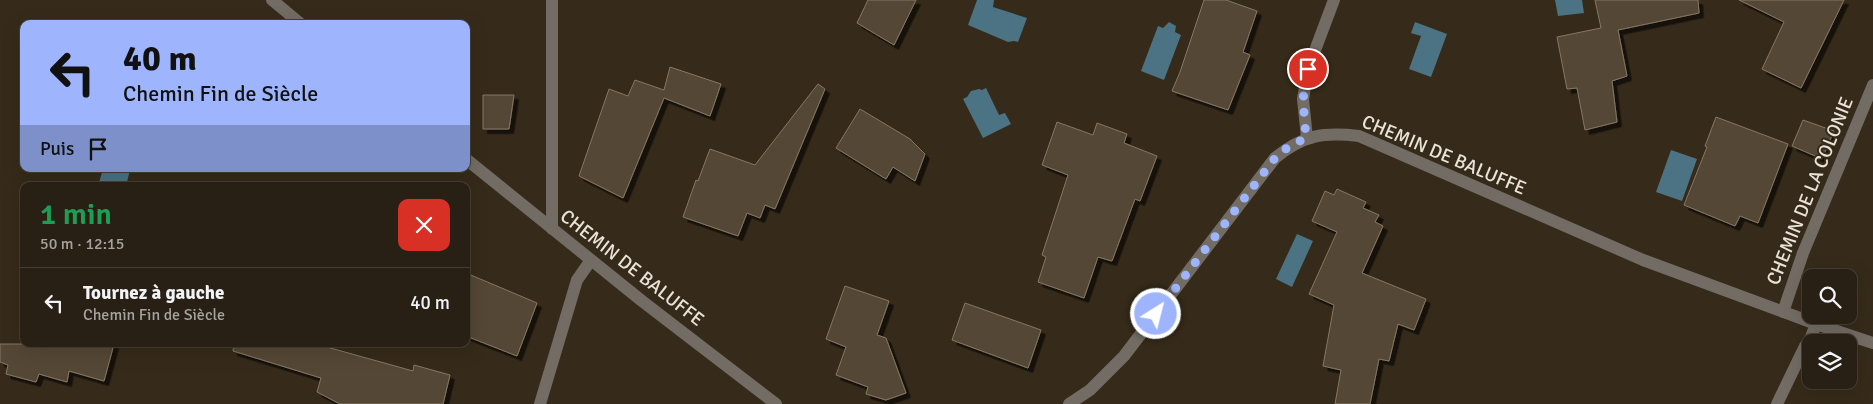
<!DOCTYPE html>
<html lang="fr">
<meta charset="utf-8">
<style>
:root{--surface:#282014;--page:#30281d;--text:#f1f3f6;--muted:#a5a3a0;--line:#443e34}
body{margin:0;font-family:Signika,sans-serif;background:var(--page);color:var(--text);height:100vh;display:flex;flex-direction:column;font-size:19px;white-space:nowrap}
*{box-sizing:border-box;margin:0}
p{font-size:16px;color:var(--muted)}
.icon{flex:none;width:28px;height:28px;fill:none;stroke:currentColor;stroke-width:2;stroke-linecap:round;stroke-linejoin:round}
.map{position:relative;flex:1;overflow:hidden}
.side{position:absolute;left:20px;top:182px;width:450px;height:165px;display:flex;flex-direction:column;background:var(--surface);border-radius:10px;box-shadow:0 5px 20px #0002,0 0 0 1px var(--line)}
.side>*{flex:none}
.hud{position:absolute;left:20px;top:20px;width:450px;height:152px;border-radius:10px;box-shadow:0 5px 20px #0002,0 0 0 1px var(--line);background:#9eb4fd;color:#111;overflow:hidden}
.fabs{position:absolute;left:1802px;top:269px;display:grid;gap:10px}
.fabs a{display:grid;place-items:center;width:55px;height:55px;border-radius:10px;background:var(--surface);box-shadow:0 5px 20px #0002,0 0 0 1px var(--line);font-size:25px}
.pin{position:absolute;display:grid;place-items:center;width:42px;height:42px;color:#fff;margin:-21px;border:2px solid #fff;border-radius:50%;box-shadow:0 1px 5px #0007}
.me{position:absolute;width:55px;margin:-28px;rotate:36deg;stroke-linejoin:round;filter:drop-shadow(0 0 4px #0008)}
.turn{display:flex;align-items:center;gap:18px;height:105px;padding:0 20px;font-size:22px}
.turn .icon{width:65px;height:65px;stroke-width:2.5}
.turn b{display:block;font-size:35px;line-height:42px}
.then{display:flex;align-items:center;height:48px;padding:0 20px;background:#0003;gap:10px;font-size:19px}
.round{display:grid;place-items:center;flex:none;width:52px;height:52px;border-radius:10px;background:var(--page)}
.head{display:flex;align-items:center;justify-content:space-between;height:85px;padding:0 20px}
h1{font-size:30px;font-weight:600;line-height:38px;color:#1e9e55}
ul{padding:0;list-style:none}
li{display:flex;align-items:center;gap:15px;height:70px;padding:0 20px;border-top:1px solid var(--line)}
li div{flex:1}
li b{display:block;font-size:19px}
li em{font-style:normal}
.map>svg:first-child{display:block}
.water{fill:#4b7383}
.building{fill:#544735;stroke:#857764;filter:url(#shadow)}
.lines{fill:none;stroke-linecap:round;stroke-linejoin:round}
.minor{stroke:#726c64;stroke-width:12}
.route{stroke:#9eb4fd;stroke-width:9;stroke-dasharray:0 16.2}
.labels{text-anchor:middle;dominant-baseline:central;stroke-width:4;stroke-linejoin:round;paint-order:stroke}
.street-label{font-size:19px;fill:#eae3d8;stroke:#362b1a}
</style>
<div class="map">
<svg width="1873" height="404" viewBox="0 0 1873 404">
<defs>
<filter id="shadow"><feDropShadow dx="4.5" dy="4.5" stdDeviation="0" flood-color="#0009"/></filter>
</defs>
<rect width="100%" height="100%" fill="#362b1a"/>
<path class="water" d="M977,0H994L993,7L1027,18L1018,42L1014,41L1008,42L968,25Z
M1555,0H1582L1584,13L1558,16Z
M1169,22L1176,26L1175,32L1181,35L1164,80L1141,71L1158,26L1163,28Z
M1415,22L1447,34L1431,77L1409,69L1421,36L1411,33Z
M986,88L999,115L1005,113L1011,124L983,138L963,99L967,97L971,91L979,89L982,90Z
M1671,150L1697,159L1682,201L1656,192Z
M103,169L130,170L126,186H98Z
M1297,234L1313,241L1292,287L1276,279Z"/>
<path class="building" d="M868,0H916L894,45L857,23Z
M1204,0H1226L1257,11L1243,52L1250,55L1228,110L1172,91L1180,72Z
M1595,0H1698L1699,13L1618,30L1627,76L1612,81L1617,122L1585,130L1577,88L1567,89L1557,37L1601,28Z
M1739,0H1844L1801,88L1762,69L1784,22Z
M670,67L721,84L710,116L664,98L623,198L579,176L609,89L628,96L635,80L664,90Z
M818,84L825,89L775,209L765,205L760,218L747,213L738,236L683,217L696,180L698,181L710,149L755,165Z
M483,95H514L509,129H483Z
M860,109L910,139L925,154L915,181L893,167L886,179L836,148Z
M1716,117L1788,144L1758,223L1740,216L1735,226L1684,205L1707,147L1705,146Z
M1803,120L1834,131L1822,159L1792,146Z
M1057,122L1093,135L1097,123L1127,134L1124,143L1157,156L1140,201L1135,199L1112,261L1098,257L1084,298L1038,282L1046,257L1042,255L1068,175L1042,165Z
M1337,189L1366,202L1363,208L1379,215L1375,222L1383,226L1362,273L1426,299L1414,330L1398,324L1389,361L1379,359L1370,404H1335L1341,370L1323,366L1334,305L1309,294L1337,232L1312,221L1325,191L1334,195Z
M466,273L537,303L517,356L466,336Z
M845,286L889,301L877,335L886,338L906,393L886,400L866,394L868,387L836,375L846,347L826,339Z
M965,303L1041,330L1028,368L952,340Z
M0,344H114L104,381L69,371L67,382L39,374L36,382L6,374L8,365L0,362Z
M234,344H316L413,371L414,365L450,375L443,404H340L317,392L321,378L233,351Z"/>
<g class="lines">
<path class="minor" d="M272,0L301,24
M1307,138L1303,99L1308,69L1334,0
M466,159L642,301L776,404
M552,229V0
M1783,312L1803,253L1873,85
M540,404L577,280L591,260
M1069,404L1090,390L1124,356L1275,158C1303,135 1323,132 1359,136L1643,260L1816,324L1873,343
M1777,404L1805,346L1808,345L1816,324"/>
</g>
<g class="lines">
<path class="route" d="M1156,314L1275,158L1288,147L1306,138L1303,99L1308,69"/>
</g>
<g class="labels">
<g class="street-label">
<text transform="translate(1444 155) rotate(23)">CHEMIN DE BALUFFE</text>
<text transform="translate(1810 191) rotate(-68)">CHEMIN DE LA COLONIE</text>
<text transform="translate(632 268) rotate(38)">CHEMIN DE BALUFFE</text>
</g>
</g>
</svg>
<div class="fabs">
<a><svg class="icon" aria-label="search" viewBox="0 0 24 24"><circle cx="10" cy="10" r="6"/><path d="M15 15l6 6"/></svg></a>
<a><svg class="icon" aria-label="layers" viewBox="0 0 24 24"><path d="M12 4l9 5-9 5-9-5zM3 14l9 5 9-5"/></svg></a>
</div>
<div class="pin" style="left:1308px;top:69px;background:#d93025"><svg class="icon" aria-label="arrive" viewBox="0 0 24 24"><path d="M6 21V4h12l-3 4 3 4H6"/></svg></div>
<svg class="me" style="left:1156px;top:314px" viewBox="-20 -20 40 40"><circle r="17" fill="#9eb4fd" stroke="#fff" stroke-width="3"/><path d="M0-11L8 9 0 5-8 9z" fill="#fff"/></svg>
<div class="hud">
<div class="turn"><svg class="icon" aria-label="left" viewBox="0 0 24 24"><path d="M17 20v-9H6M10 6l-5 5 5 5"/></svg><div><b>40 m</b>Chemin Fin de Siècle</div></div>
<div class="then">Puis<svg class="icon" aria-label="arrive" viewBox="0 0 24 24"><path d="M6 21V4h12l-3 4 3 4H6"/></svg></div>
</div>
<section class="side">
<div class="head"><div><h1>1 min</h1><p>50 m · 12:15</p></div><a class="round" style="background:#d93025;color:#fff"><svg class="icon" aria-label="close" viewBox="0 0 24 24"><path d="M6 6l12 12M18 6L6 18"/></svg></a></div>
<ul>
<li><svg class="icon" aria-label="left" viewBox="0 0 24 24"><path d="M17 20v-9H6M10 6l-5 5 5 5"/></svg><div><b>Tournez à gauche</b><p>Chemin Fin de Siècle</p></div><em>40 m</em></li>
</ul>
</section>
</div>
